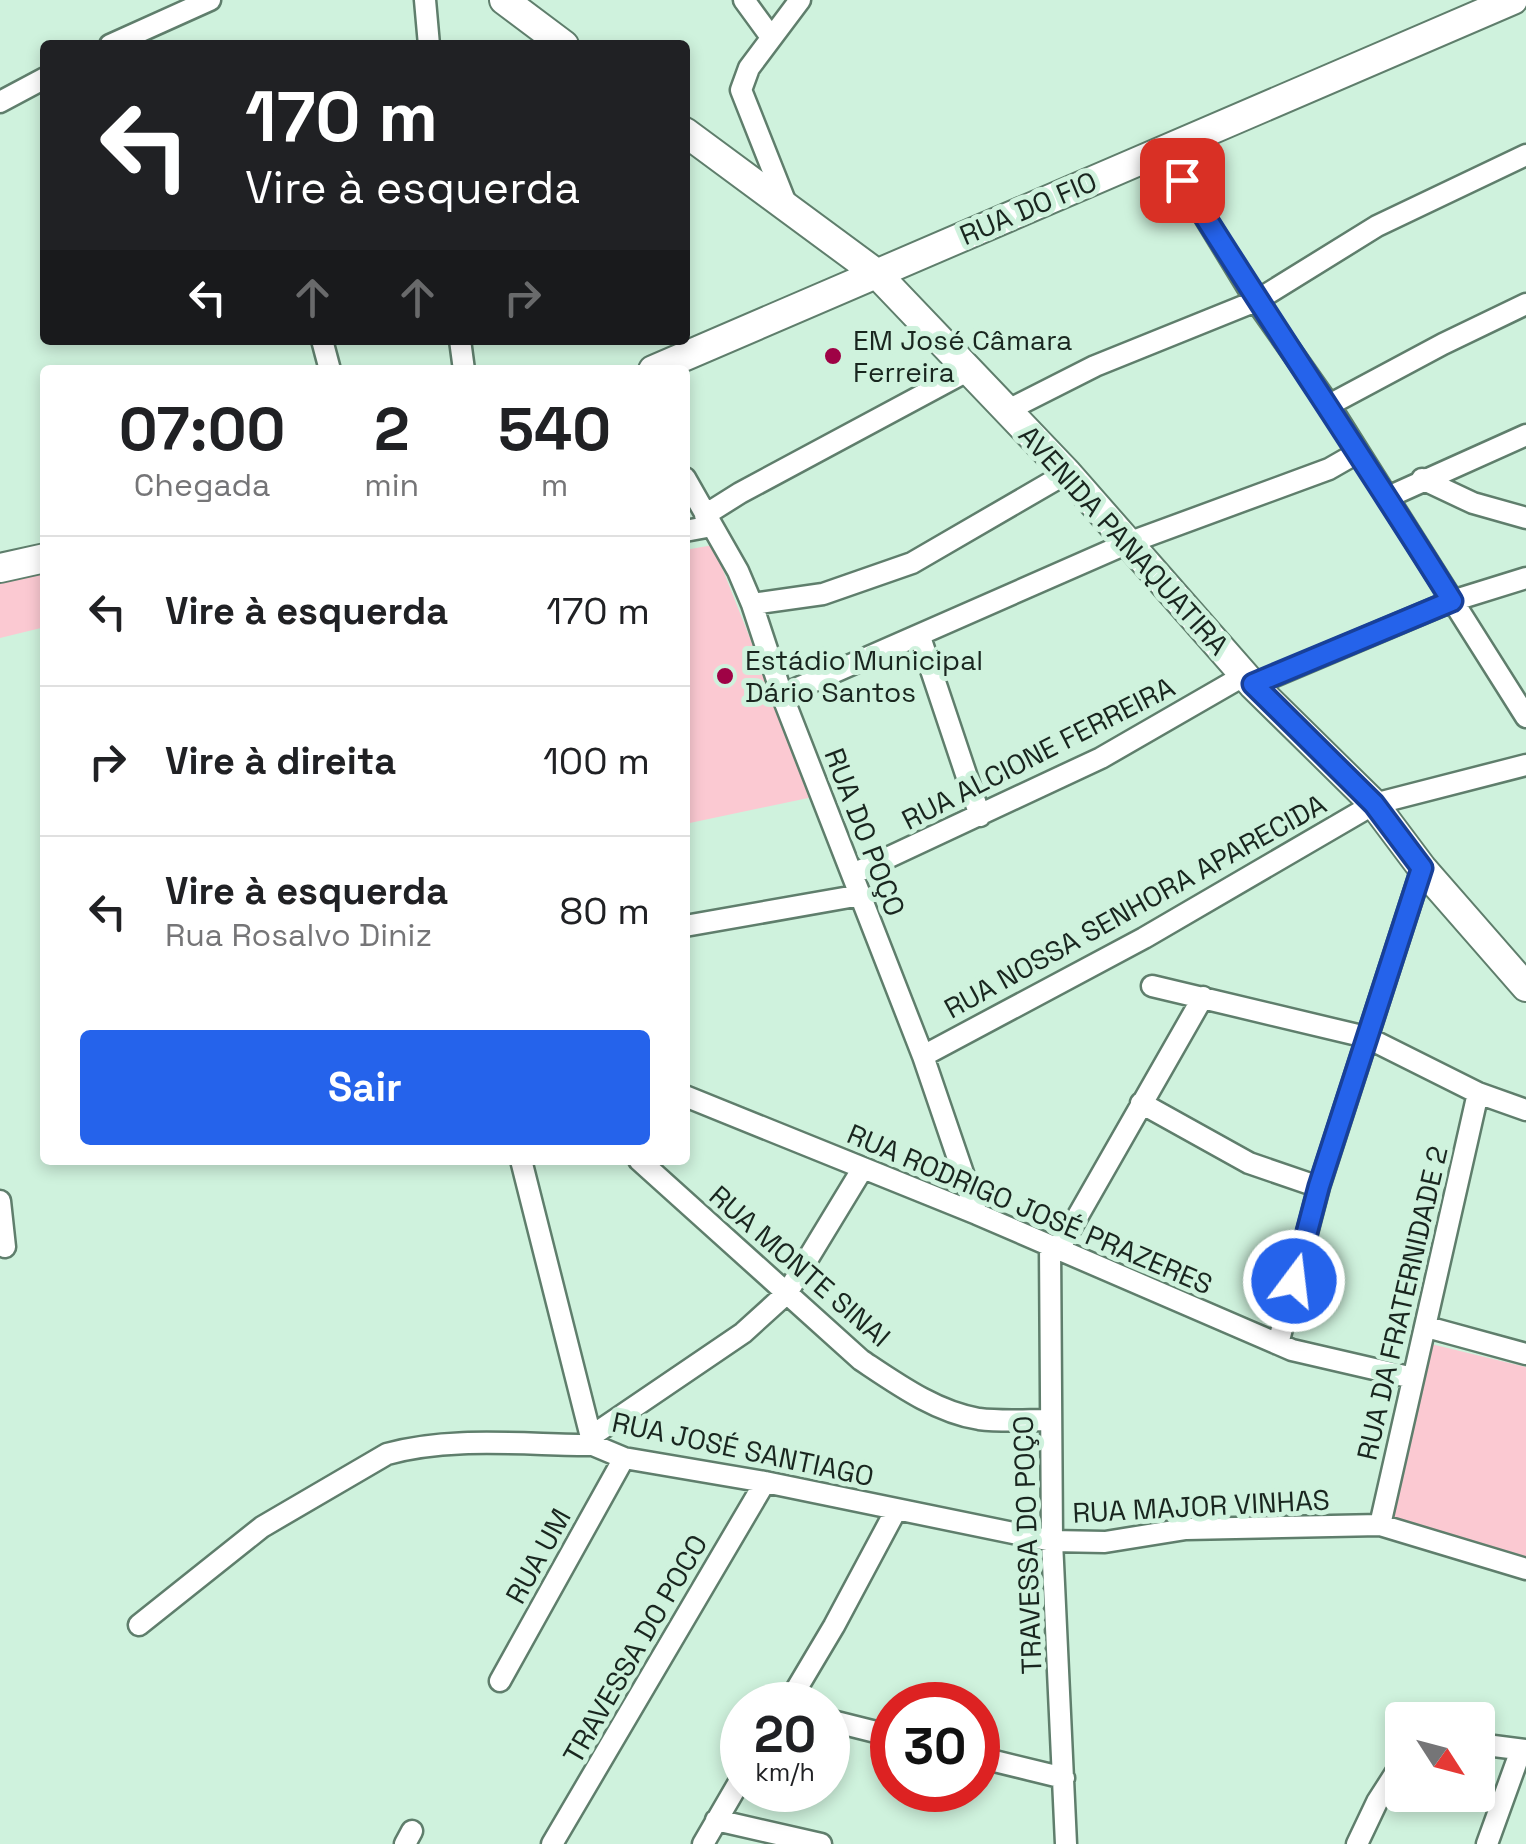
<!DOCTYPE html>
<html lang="pt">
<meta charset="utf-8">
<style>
:root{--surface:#fff;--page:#f2f2f2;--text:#202124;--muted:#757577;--line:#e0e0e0;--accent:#2563eb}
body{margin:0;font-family:"Space Grotesk",sans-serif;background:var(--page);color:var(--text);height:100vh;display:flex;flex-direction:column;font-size:38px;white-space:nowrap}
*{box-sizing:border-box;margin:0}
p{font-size:32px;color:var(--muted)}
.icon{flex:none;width:55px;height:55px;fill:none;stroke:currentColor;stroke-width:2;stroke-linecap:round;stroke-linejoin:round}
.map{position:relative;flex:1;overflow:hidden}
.side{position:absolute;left:40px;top:365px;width:650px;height:800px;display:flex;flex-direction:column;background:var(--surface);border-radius:10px;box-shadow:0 5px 15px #0003}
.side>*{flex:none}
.banner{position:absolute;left:40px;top:40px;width:650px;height:305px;border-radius:10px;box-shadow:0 5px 15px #0003;background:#202124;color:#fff;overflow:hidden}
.needle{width:65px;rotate:126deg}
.fabs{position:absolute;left:1385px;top:1702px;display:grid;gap:20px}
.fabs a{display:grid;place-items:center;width:110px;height:110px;border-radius:10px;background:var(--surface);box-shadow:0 5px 15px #0003;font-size:50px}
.speed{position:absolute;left:720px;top:1682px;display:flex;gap:20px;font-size:50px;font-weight:700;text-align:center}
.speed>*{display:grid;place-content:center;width:130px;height:130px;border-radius:50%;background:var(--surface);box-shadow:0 5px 15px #0003;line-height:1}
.speed small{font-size:25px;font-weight:400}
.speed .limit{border:15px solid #d22;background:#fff;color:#111}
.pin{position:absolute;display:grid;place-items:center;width:85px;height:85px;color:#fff;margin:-42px;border-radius:20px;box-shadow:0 5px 15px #0006}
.me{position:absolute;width:110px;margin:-55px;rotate:15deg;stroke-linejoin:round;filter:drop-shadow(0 0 8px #0008)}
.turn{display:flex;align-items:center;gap:35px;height:210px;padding:0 40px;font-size:45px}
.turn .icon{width:130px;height:130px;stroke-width:2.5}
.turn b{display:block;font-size:70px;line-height:85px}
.lanes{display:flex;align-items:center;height:95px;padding:0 40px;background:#0003;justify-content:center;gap:50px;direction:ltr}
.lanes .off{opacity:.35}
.eta{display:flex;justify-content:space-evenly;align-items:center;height:170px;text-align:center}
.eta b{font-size:60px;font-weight:800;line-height:70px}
.button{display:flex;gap:20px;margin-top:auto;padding:20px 40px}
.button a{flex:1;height:115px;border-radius:10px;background:var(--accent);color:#fff;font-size:40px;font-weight:800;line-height:115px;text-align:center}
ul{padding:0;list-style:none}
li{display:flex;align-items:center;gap:30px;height:150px;padding:0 40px;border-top:2px solid var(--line)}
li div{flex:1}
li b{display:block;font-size:38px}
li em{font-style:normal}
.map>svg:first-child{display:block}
.green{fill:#fbc9d2}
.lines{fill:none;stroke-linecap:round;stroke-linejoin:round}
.street-casing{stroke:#5f7e6c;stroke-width:25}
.secondary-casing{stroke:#5f7e6c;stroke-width:32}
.street{stroke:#fff;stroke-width:20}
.secondary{stroke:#fff;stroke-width:28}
.route-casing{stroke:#184099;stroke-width:25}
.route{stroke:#2563eb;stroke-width:18}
.poi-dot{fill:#9f0245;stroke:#cff2dd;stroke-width:4}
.labels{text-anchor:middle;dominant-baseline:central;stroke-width:10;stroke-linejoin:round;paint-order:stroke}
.street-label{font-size:28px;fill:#19261f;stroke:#cff2dd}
.poi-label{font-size:28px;fill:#19261f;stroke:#cff2dd;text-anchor:start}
</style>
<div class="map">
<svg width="1526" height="1844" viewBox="0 0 1526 1844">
<rect width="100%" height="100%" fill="#cff2dd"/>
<path class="green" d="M713,545L813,797L685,824V550Z
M45,567V627L0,638V578Z
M1431,1344L1526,1367V1558L1390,1519Z"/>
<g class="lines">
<g class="street-casing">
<path id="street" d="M425,0L429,45
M744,0L771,37
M110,45L210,0
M0,102L45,78
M1164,150L1256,301L1329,405L1526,717
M787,206L741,90L749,68L800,0
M322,340L330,370
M460,340L464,370
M1329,405L1443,344L1526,304
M1008,410L1095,366L1256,301L1377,226L1526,155
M685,478L738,571L752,604L782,695L923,1056L977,1214
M1422,479L1473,503L1526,518
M1388,497L1526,435
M705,515L740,493L971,369
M685,531L712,526
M752,604L823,594L912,563L1067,473
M920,637L980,816
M1253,685L1452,601L1526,578
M782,695L1128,543L1329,469L1357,453
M853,874L1101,758L1245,675
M685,926L861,895
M1152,986L1366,1037L1478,1093L1526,1110
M923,1056L1144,938L1374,804L1526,765
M685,1096L977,1214L1292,1350L1413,1378
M1141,1103L1249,1163L1319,1187
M521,1160L593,1445L624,1458L765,1482L1052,1541L1105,1542L1186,1529L1380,1525L1526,1569
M639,1160L861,1360C897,1384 936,1412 979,1419C1002,1422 1027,1420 1050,1420
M0,1201L5,1247
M1050,1245L1052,1541L1066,1844
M1059,1249L1203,997
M1427,1327L1526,1354
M1278,1344L1319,1187L1422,868
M590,1437L743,1333L787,1293L863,1168
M1380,1525L1478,1093
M139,1625L262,1527L387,1454C451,1436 526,1445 593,1445
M500,1681L624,1458
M787,1705L834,1626L896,1510
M828,1720L892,1736
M1478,1744L1526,1750
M978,1757L1064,1778
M716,1820L821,1844
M405,1844L412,1831
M552,1844L765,1482
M703,1844L742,1777
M1357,1844L1377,1802L1402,1763
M1487,1844L1521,1750"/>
</g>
<g class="secondary-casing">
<path id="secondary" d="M504,0L564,45
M685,132L876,273L1067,473L1253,685L1374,804L1422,868L1526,987
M653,370L1513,0
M0,568L45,558"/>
</g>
<use href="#street" class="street"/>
<use href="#secondary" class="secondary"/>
</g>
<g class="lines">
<g class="route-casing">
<path id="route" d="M1182,180C1270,322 1364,459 1452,601L1253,684L1374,804L1422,868L1319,1186L1294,1281"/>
</g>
<use href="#route" class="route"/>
</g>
<g class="poi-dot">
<circle cx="833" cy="356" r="10"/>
<circle cx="725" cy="676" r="10"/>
</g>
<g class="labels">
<g class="street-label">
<text transform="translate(1028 208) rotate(-23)">RUA DO FIO</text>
<text transform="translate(1124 540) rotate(48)">AVENIDA PANAQUATIRA</text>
<text transform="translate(1038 753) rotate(-27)">RUA ALCIONE FERREIRA</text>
<text transform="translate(865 832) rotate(69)">RUA DO POÇO</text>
<text transform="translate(1135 906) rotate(-29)">RUA NOSSA SENHORA APARECIDA</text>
<text transform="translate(1030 1209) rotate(23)">RUA RODRIGO JOSÉ PRAZERES</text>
<text transform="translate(800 1266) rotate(41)">RUA MONTE SINAI</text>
<text transform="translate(1402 1303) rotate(-77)">RUA DA FRATERNIDADE 2</text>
<text transform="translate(743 1449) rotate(12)">RUA JOSÉ SANTIAGO</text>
<text transform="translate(1201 1506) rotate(-3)">RUA MAJOR VINHAS</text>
<text transform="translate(1027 1545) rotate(-92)">TRAVESSA DO POÇO</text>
<text transform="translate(538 1556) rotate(-61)">RUA UM</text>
<text transform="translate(635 1649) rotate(-60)">TRAVESSA DO POCO</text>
</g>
<g class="poi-label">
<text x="853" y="340">EM José Câmara<tspan x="853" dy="32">Ferreira</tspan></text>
<text x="745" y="660">Estádio Municipal<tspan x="745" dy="32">Dário Santos</tspan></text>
</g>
</g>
</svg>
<div class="fabs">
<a><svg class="needle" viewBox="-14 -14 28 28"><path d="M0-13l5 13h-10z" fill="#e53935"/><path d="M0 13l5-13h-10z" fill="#757577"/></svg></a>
</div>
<div class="speed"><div>20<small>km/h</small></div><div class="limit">30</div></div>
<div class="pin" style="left:1182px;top:180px;background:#d93025"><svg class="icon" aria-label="arrive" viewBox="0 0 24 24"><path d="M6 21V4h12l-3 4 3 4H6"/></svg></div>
<svg class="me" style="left:1294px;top:1281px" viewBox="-20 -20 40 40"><circle r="17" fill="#2563eb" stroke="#fff" stroke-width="3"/><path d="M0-11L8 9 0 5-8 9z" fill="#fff"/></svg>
<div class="banner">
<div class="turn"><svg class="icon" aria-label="left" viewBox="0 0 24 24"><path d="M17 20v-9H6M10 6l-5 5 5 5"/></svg><div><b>170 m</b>Vire à esquerda</div></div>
<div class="lanes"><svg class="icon" aria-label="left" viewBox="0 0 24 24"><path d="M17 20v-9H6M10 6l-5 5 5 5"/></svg><svg class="icon off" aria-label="ahead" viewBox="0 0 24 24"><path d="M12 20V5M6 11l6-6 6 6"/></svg><svg class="icon off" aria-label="ahead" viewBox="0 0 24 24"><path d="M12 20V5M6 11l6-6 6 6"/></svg><svg class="icon off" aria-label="right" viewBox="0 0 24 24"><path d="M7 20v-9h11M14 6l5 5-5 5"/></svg></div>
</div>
<section class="side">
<div class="eta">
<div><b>07:00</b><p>Chegada</p></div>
<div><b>2</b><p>min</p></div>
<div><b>540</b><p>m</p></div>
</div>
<ul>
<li><svg class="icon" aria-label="left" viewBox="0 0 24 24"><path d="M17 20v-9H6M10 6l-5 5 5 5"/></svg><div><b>Vire à esquerda</b></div><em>170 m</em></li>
<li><svg class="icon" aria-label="right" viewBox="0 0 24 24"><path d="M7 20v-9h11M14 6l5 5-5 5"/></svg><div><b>Vire à direita</b></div><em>100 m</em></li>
<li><svg class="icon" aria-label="left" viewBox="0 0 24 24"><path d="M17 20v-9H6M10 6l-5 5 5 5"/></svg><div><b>Vire à esquerda</b><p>Rua Rosalvo Diniz</p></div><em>80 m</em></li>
</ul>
<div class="button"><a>Sair</a></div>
</section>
</div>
